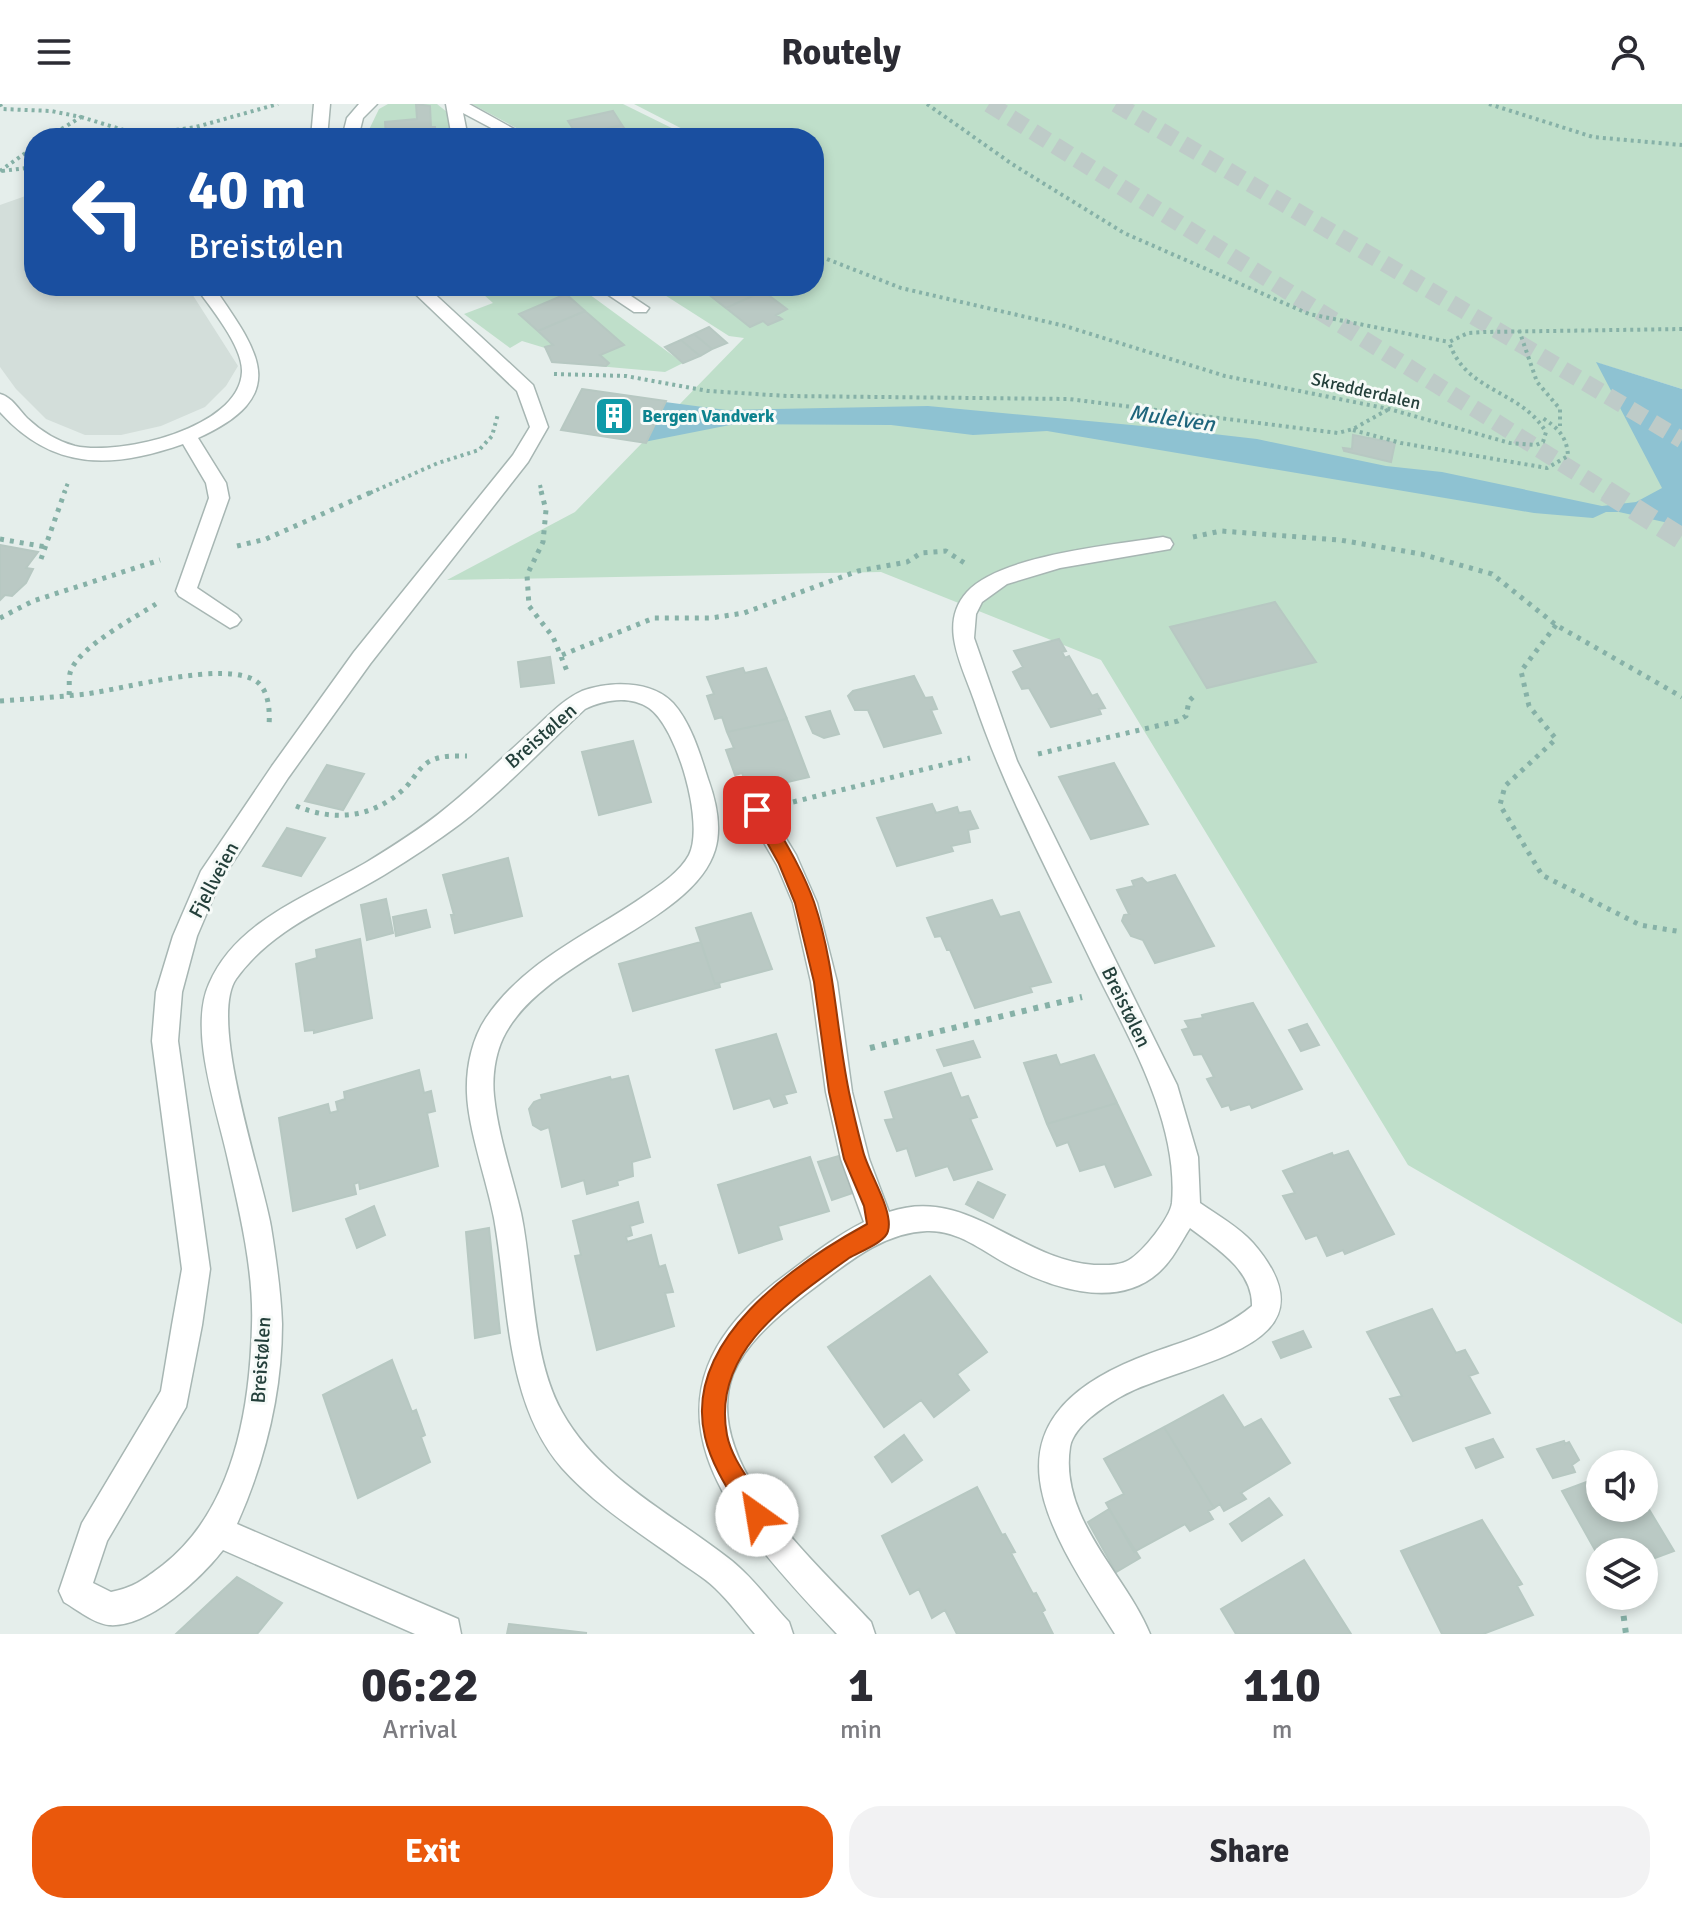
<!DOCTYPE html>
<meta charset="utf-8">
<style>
:root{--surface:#fff;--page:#f2f2f3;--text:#2b2b33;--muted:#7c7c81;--accent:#ea580c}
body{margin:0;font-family:Signika,sans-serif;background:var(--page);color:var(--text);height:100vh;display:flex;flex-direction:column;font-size:30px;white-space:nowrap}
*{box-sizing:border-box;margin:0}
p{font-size:26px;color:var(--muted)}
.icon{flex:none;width:44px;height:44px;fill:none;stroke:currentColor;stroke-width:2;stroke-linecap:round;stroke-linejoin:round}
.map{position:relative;height:1530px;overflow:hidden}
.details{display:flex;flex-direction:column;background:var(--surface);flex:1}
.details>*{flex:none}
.guide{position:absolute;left:24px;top:24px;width:800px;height:168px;border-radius:32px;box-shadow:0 4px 12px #0003;background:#1a4fa0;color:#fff;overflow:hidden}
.fabs{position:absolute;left:1586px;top:1346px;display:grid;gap:16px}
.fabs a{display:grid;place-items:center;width:72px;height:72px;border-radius:50%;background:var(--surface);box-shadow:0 4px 12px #0003;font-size:40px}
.pin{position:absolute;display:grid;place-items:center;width:68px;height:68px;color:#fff;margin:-34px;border-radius:16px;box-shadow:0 4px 12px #0006}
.me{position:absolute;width:88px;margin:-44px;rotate:328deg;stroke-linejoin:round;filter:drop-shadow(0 0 6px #0008)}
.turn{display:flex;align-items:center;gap:28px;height:168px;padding:0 32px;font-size:36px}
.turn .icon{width:104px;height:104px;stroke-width:2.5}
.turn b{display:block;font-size:56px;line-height:68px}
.eta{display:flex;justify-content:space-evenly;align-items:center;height:136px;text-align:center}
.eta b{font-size:48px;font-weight:800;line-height:56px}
.cta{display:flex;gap:16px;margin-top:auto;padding:16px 32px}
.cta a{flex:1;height:92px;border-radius:32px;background:var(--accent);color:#fff;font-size:32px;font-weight:800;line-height:92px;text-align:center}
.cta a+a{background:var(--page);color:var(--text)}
header{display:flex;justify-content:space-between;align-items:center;height:104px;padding:0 32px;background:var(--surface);font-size:36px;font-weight:800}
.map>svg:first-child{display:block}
.built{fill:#d3deda}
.green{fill:#bfdfca}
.water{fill:#8ec2d2}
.building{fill:#bac9c4;stroke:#b7c8c2;stroke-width:2}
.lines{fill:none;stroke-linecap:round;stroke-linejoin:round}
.highway-tunnel-far1{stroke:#becbc8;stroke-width:17;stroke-dasharray:17 9;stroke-linecap:butt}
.highway-tunnel{stroke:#becbc8;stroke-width:22;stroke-dasharray:22 11;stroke-linecap:butt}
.minor-casing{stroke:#a7b6b3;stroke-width:3}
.path-far2{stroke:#86b1a7;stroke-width:4;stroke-dasharray:3 4;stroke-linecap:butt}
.path-far1{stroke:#86b1a7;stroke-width:5;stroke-dasharray:4 6;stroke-linecap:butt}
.path{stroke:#86b1a7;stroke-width:6;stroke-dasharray:5 7;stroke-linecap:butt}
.minor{fill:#fff;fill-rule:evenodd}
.route{fill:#ea580c;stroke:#983908;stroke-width:2}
.labels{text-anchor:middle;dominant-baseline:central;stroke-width:6;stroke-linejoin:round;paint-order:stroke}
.far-street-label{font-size:18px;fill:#24403b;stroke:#f6faf8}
.far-culture-label{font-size:18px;font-weight:bold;fill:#0d838f;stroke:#f6faf8;text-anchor:start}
.street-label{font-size:20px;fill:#24403b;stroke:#f6faf8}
.water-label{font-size:22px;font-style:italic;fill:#1e657c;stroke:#f6faf8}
</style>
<header><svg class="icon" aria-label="menu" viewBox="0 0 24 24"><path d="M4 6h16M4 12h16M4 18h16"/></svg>Routely<svg class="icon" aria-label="person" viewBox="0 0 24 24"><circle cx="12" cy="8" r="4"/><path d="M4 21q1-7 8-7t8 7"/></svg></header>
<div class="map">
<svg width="1682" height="1530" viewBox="0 0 1682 1530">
<rect width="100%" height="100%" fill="#e5eeeb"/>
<path class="built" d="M34,89V182H187L238,262L226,282L205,303L161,322L121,331H85L46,315L16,285L0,263V101Z"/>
<path class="green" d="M388,0H437L447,8L453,34H365L379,5Z
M472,0H623L692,34H535Z
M634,0H1682V285L1598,259L1682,421V1220L1408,1061L1101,556L881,468L447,476L575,408L744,234L729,232L660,188L629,182H814V34H700Z
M474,182H578L683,259L665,268L552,258L545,244L522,237L510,244L464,210L493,199Z"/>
<path class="water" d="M1596,258L1682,285V422L1619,408H1606L1593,414L1534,409L1047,327L973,331L891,321L735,320L644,338L665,298L726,306L928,302L1153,323L1257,335L1386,362L1442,368L1602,402L1636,398L1662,384Z"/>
<path class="building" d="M416,0L430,2L431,23H435L436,31L386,34L385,18L417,15Z
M613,7L622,21L577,31L568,17Z
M622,21L631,34H579L577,31Z
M63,27L93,32L92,34H56Z
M712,182H757L764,187L726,204L703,186Z
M772,183L776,186L767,190L787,205L776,211L782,215L768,221L763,217L750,223L726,204Z
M566,190L585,207L538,227L519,210Z
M585,207L624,241L600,251L609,259L606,262L552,258L545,243L553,241L538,227Z
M709,223L727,239L712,245L694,230Z
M694,230L712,245L700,252L681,236Z
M681,236L700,252L683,259L665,243Z
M582,285L666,297L646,339L561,326Z
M1353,331L1395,339L1391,358L1344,347L1343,344L1352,345Z
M0,441L38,448L26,464L33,465L26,479L12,492L5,491L0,496Z
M1275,498L1316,558L1207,584L1170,523Z
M1059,535L1066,547L1062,548L1065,554L1069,552L1092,592L1097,590L1105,604L1099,605L1101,610L1051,623L1029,584L1022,585L1013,568L1023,563L1014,547Z
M550,553L554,579L521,583L518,558Z
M743,564L745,569L766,564L787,615L727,628L722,613L715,615L707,592L714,590L707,573Z
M914,572L925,594L932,593L937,605L931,606L941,629L884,643L868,606H855L848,592L853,587Z
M830,607L839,630L824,634L813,629L806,613Z
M787,615L809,673L749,687L742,669L735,671L726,646L734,644L727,628Z
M633,637L651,698L599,711L582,648Z
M1114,659L1148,720L1091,735L1059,673Z
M327,661L364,670L343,706L305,697Z
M932,700L936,709L957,703L959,709L970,707L978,724L968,726L970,738L951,742L953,747L897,762L877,714Z
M287,724L325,734L301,772L263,762Z
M508,754L522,812L455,829L451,811H454L443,771Z
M1175,771L1214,842L1155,859L1143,836L1131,832L1122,817L1124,811L1129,810L1117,786L1134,782L1132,777L1142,774L1147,779Z
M386,795L393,829L367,836L361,801Z
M992,796L1000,813L1019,808L1051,878L1030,883L1032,888L975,904L950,846H947L941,832L935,833L927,814Z
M426,806L430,823L396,832L393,813Z
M751,809L772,865L715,880L696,824Z
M360,835L372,914L314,929V926L305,927L296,860L317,854L316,846Z
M701,838L715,880L719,879L720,883L633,907L619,860Z
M1253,899L1302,985L1252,1004L1250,1000L1231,1006L1229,1001L1222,1003L1207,975L1214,973L1202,950L1194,951L1182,926L1189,924L1185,917L1203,914L1202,911Z
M1307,920L1319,941L1301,947L1289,926Z
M776,930L796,988L784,991L787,999L774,1003L770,994L734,1005L716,946Z
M973,937L980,953L944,962L937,946Z
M1056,951L1060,961L1094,951L1117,999L1047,1020L1024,959Z
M419,966L424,989L431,987L435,1007L427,1009L438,1062L360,1085L359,1078L354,1080L356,1090L293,1107L279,1014L328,1000L330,1009L338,1007L336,998L345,995L344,988Z
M951,969L961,994L968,992L977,1013L970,1015L992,1065L954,1076L948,1062L916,1072L907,1044L897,1047L885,1016L894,1015L885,988Z
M628,972L650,1053L632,1058L633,1072L617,1077L618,1081L587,1090L584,1076L562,1083L549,1023L541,1026L533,1021L529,1005L534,998L542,995L541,991L610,973L611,976Z
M1117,999L1151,1071L1115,1083L1105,1060L1080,1067L1068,1038L1057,1042L1047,1020Z
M1348,1047L1394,1130L1345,1150L1343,1146L1327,1152L1317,1131L1306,1135L1283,1092L1295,1089L1283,1067L1332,1049L1333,1052Z
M839,1052L853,1089L832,1096L818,1058Z
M810,1053L829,1107L778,1122L782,1135L739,1149L718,1081Z
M978,1078L1005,1091L993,1114L966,1100Z
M638,1098L643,1118L630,1122L632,1131L626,1133L627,1138L651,1131L659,1163L665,1161L673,1188L665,1189L674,1222L597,1246L575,1152L581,1151L573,1117Z
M374,1102L385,1131L357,1144L346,1115Z
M489,1124L500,1229L475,1234L466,1128Z
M930,1172L987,1248L957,1270L969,1286L934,1313L921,1296L884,1323L828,1243Z
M1432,1205L1456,1249L1465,1246L1478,1269L1469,1272L1490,1309L1413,1337L1390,1295L1402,1292L1367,1228Z
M1303,1227L1311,1243L1281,1254L1273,1238Z
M392,1256L412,1308L416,1306L425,1331L421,1333L430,1358L358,1394L323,1291Z
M1223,1291L1244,1324L1261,1315L1290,1359L1241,1389L1246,1395L1224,1407L1220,1400L1214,1404L1164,1323Z
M1164,1323L1214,1404L1208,1407L1213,1415L1190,1427L1185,1420L1134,1448L1106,1399L1124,1390L1104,1355Z
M904,1331L922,1356L892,1378L875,1353Z
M1493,1335L1503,1353L1476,1364L1466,1344Z
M1564,1337L1565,1340L1569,1338L1579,1356L1572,1361L1575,1368L1553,1374L1537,1345Z
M1600,1373V1404H1644V1397L1674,1447L1644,1458V1448H1600V1455L1562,1387Z
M977,1383L1002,1431L1005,1430L1015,1448L1011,1449L1033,1490L1036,1489L1045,1506L1042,1508L1053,1530H957L945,1506L932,1514L919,1485L910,1490L882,1432Z
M1269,1394L1282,1411L1242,1437L1230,1420Z
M1109,1405L1140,1454L1116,1468L1088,1418Z
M1482,1416L1522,1480L1517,1482L1533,1511L1483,1530H1442L1401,1447Z
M1304,1456L1351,1530H1236L1221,1505Z
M237,1473L282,1499L257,1530H176Z
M509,1520L587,1529L507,1530Z"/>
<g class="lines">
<path class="highway-tunnel-far1" d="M989,0L1609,389
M1116,0L1682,336"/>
<path class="highway-tunnel" d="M1606,387L1682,435"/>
<g class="minor-casing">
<path id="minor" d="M314,0H330L327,34H311Z
M359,0H377L363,14L358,34H342L347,14Z
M446,0H469L530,34H510L463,9L468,34H452Z
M195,182H213C258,247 293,291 198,334L226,379L229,394L197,484L237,511L241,516L237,521L230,524L179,492L176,487L209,394L206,379L183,340C112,365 53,367 0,308V290C12,293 19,306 27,314C41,327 56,337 75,342C119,352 239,325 242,268C243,242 210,203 195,182Z
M407,182H426L533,281L548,323L528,358L370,560L288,674L220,778L197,832L182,888L178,937L210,1165L202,1221L186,1303L107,1437L93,1479L111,1488C135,1483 143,1476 163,1461C233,1406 250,1307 252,1222C254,1167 240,1110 228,1056C218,1008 188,927 209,880C236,816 311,791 367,758C393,742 422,724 446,704C477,679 506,650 535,624C550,610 564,595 582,587C610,577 651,576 673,599C691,619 700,650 708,675C716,697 722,723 715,746C692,821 542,853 503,934C495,951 492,973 494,992C498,1031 512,1071 521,1109C534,1171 531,1253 562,1308C600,1376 673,1410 732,1457C753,1474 770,1498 789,1518L793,1530H755C742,1515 730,1498 715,1484C704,1473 689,1465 676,1455C637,1427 594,1400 562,1364C504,1297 509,1196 494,1114C487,1077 468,1025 467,989C466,963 472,935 486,914C524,857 591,829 644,792C660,781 680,768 689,751C705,720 677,623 649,604C629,591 604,596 585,605C544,643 504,686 460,720C436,738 410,755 384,771C333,802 272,824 236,875C208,916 262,1071 271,1123C276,1154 281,1189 282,1220C282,1289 265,1357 237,1420L458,1515L461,1530H415L223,1446C201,1474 149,1524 109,1521C95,1520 76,1505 64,1498L59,1487L82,1419L161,1287L172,1221L182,1165L152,937L156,888L173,832L201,767L272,662L354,548L513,351L530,323L517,287Z
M595,182H616L649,204L646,208H634Z
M1163,433L1170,435L1173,440L1170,445L1060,464L1007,480L982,498L976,510L974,534L1017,657L1177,981L1198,1053L1200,1099C1217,1111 1239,1123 1253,1139C1335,1234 1216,1253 1149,1280C1128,1287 1108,1299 1091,1313C1082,1321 1072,1331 1070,1343C1059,1415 1125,1469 1150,1530H1115C1046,1422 977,1320 1136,1255C1177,1238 1217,1231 1252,1202C1253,1166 1216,1144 1190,1124C1180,1140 1172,1157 1158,1169C1115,1207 1048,1183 1005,1159C980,1145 957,1126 927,1127C879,1129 843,1163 806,1190C779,1211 746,1238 733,1270C699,1359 819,1461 871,1518L875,1530H837C729,1415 616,1294 788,1169C812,1151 836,1132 864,1118L841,1055L826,988L811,878L793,799L777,761L745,706L749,700L757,697L765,700L796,751L817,799L837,878L852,988L869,1055L889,1108C967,1081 1019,1156 1094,1161C1105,1161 1119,1162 1129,1156C1143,1148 1170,1114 1172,1099C1179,1017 1127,931 1093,861C1051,773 1005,688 974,596C962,561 938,520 967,488C1000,451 1114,441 1163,433Z"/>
</g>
<path class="path-far2" d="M0,0L2,5L51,7L81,13L47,34
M927,0L1012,60L1124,129L1309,210L1449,238
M1489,0L1593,33L1682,41
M81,13L140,31L196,23L278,0
M0,67L34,43
M2,67L34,63
M814,150L901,184L1065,222L1225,272L1389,305L1510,339L1536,341L1543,338L1546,328C1520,285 1466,289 1449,238L1468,229L1484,228L1682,225
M1519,226L1537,278L1560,305V322
M554,270L626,272L708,287L787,292L1069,295L1338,329L1353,325L1389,305
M1353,326L1401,339L1547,364L1568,352C1567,332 1557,323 1541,313
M540,381L542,389
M64,389L69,376
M370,389L438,359L479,346L492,332L498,310"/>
<path class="path-far1" d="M541,387L546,406L543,438L527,471L529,502L553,533L567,567
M1193,433L1221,427L1340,436L1421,450L1492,470L1556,521L1682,593
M0,435L46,443
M237,442L266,435L374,387
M41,455L65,387
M0,514L33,497L160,456
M1556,521L1521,567L1529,602L1556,635L1505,682L1500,701L1542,771L1640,821L1682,828
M562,551L654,514H711L744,509L858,467L907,458L921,449L946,447L966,460
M69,591C70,583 68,573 71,566C81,542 134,514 156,500
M0,597C29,595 57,593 86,590C124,585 225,556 256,577C269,586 270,607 269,622
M1038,650L1178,617L1186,612L1189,597L1196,590
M793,698L970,654
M296,702C335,718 373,714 405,684C414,675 419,663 430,657C442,651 455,652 467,652"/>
<path class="path" d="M870,944L1082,893
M1622,1500L1626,1530"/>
<use href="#minor" class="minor"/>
</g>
<path class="route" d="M757,699L764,701C782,733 802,764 814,798C835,860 836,925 849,988C853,1008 858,1028 863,1047C868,1068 894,1107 888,1127C886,1138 859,1148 849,1154C790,1197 711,1247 727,1331C733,1361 758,1384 769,1411L766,1420L757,1423L749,1420C733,1393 712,1364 705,1333C682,1237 794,1160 867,1120L864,1102L844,1055L829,988L814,878L795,799L779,760L749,706Z"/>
<defs>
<g id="building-square" transform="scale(2)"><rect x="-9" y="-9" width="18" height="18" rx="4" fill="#0f9aa8" stroke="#f6faf8"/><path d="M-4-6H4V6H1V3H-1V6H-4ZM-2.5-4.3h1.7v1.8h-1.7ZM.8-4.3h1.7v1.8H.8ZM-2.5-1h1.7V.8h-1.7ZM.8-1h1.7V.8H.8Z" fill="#fff"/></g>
</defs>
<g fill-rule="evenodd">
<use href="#building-square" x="614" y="312"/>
</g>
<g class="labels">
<g class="far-street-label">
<text transform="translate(1366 287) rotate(13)">Skredderdalen</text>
</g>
<g class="far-culture-label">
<text x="642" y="312">Bergen Vandverk</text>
</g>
<g class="street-label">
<text transform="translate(541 632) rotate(-41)">Breistølen</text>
<text transform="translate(214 776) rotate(-62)">Fjellveien</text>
<text transform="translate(1126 903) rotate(64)">Breistølen</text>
<text transform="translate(261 1256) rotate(-86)">Breistølen</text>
</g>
<g class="water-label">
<text transform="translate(1172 314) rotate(8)">Mulelven</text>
</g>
</g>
</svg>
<div class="fabs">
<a><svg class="icon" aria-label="sound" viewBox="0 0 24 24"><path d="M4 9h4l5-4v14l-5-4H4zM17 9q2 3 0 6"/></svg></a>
<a><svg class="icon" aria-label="layers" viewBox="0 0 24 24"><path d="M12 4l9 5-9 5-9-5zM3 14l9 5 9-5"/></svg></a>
</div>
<div class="pin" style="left:757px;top:706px;background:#d93025"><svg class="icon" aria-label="arrive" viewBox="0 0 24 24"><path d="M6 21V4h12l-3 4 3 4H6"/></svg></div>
<svg class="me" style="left:757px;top:1411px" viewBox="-20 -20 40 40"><circle r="19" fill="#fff"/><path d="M0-13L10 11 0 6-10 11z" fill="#ea580c"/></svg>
<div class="guide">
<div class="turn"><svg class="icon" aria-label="left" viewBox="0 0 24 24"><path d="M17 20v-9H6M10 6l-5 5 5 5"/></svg><div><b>40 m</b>Breistølen</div></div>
</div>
</div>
<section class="details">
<div class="eta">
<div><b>06:22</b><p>Arrival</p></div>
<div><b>1</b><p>min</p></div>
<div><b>110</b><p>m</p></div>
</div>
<div class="cta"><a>Exit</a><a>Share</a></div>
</section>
